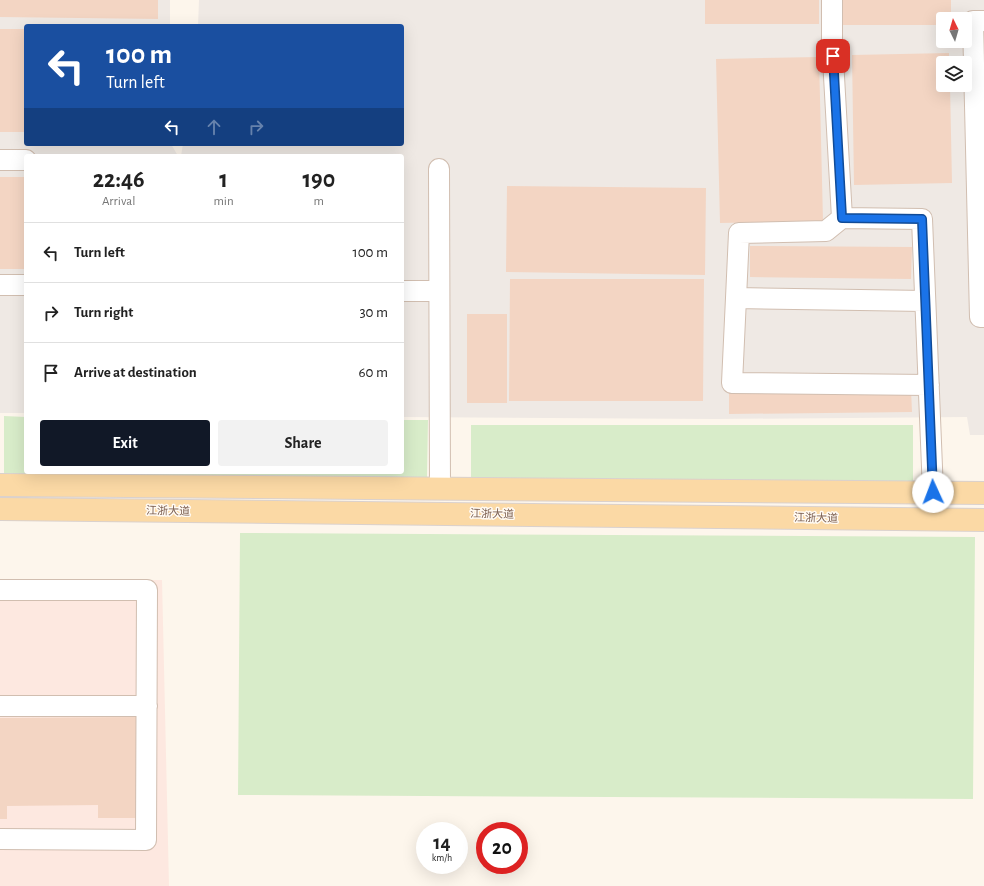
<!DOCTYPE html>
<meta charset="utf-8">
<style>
:root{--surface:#fff;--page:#f2f2f2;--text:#222;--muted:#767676;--line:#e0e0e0;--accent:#111827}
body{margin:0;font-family:"Alegreya Sans","Noto Sans SC",sans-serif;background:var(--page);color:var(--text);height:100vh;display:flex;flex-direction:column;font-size:15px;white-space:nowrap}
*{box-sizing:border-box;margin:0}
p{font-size:13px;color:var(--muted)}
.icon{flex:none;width:22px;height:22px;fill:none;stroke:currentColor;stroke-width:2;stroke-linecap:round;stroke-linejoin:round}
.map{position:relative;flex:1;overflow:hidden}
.sheet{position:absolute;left:24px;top:154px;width:380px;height:320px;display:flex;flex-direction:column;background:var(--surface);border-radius:4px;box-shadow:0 4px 16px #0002}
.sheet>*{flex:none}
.guide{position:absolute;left:24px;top:24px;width:380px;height:122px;border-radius:4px;box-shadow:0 4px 16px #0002;background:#1a4fa0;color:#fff;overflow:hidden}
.needle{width:26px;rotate:355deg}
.buttons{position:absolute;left:936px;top:12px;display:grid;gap:8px}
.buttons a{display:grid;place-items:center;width:36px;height:36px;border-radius:4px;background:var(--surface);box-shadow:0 4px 16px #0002;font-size:20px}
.speed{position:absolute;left:416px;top:822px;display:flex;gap:8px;font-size:20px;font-weight:700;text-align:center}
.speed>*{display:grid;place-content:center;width:52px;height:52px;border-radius:50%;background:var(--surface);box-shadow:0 4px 16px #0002;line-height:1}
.speed small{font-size:10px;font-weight:400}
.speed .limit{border:6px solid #d22;background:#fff;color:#111}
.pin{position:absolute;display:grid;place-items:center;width:34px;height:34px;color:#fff;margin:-17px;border-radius:8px;box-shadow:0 2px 6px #0006}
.me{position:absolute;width:44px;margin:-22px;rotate:358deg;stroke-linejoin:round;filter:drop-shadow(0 0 3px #0008)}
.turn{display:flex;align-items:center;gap:14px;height:84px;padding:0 16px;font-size:18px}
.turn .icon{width:52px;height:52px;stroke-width:2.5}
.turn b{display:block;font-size:28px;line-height:34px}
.lanes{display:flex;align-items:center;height:38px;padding:0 16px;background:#0003;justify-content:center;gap:20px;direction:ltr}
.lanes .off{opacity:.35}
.eta{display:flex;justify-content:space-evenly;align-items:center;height:68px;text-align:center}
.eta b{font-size:24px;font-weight:600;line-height:28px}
.primary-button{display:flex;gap:8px;margin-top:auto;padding:8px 16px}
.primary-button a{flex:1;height:46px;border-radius:4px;background:var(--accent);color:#fff;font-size:16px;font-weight:600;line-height:46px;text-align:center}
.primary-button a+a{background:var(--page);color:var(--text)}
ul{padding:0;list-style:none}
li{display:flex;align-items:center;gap:12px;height:60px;padding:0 16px;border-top:1px solid var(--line)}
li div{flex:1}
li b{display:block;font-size:15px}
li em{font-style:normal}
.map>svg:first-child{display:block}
.commercial{fill:#fde8e0}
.industrial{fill:#efe9e4;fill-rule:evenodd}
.green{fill:#d8ecc9}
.building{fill:#f3d5c3}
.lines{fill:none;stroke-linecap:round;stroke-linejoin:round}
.minor-casing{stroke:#d1beb0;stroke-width:22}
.major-casing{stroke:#dad1cd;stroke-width:24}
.minor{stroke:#fff;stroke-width:20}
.major{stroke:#fbd9a5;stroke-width:22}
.route-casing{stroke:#114b97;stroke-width:10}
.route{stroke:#1a73e8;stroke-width:7}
.labels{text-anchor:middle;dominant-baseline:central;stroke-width:3;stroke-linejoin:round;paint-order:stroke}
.street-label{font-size:11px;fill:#7a5c4d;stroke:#fffaf3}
</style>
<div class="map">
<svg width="984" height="886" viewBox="0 0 984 886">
<rect width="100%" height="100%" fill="#fdf6ec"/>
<path class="commercial" d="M0,580H162L169,886H0Z"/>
<path class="industrial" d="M0,0H170V26H26V144H171L178,156H26V413H0Z
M199,0H984V435H970L967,417L716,419L402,417V156H181L183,144H402V26H198ZM943,19H965V41H943ZM943,63H965V85H943Z"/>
<path class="green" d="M4,416L26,417V472H402V420H428L427,478L4,474Z
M471,425H913V484L471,483Z
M240,533L975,537L973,799L238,795Z"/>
<path class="building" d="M0,0H158V19L0,17Z
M705,0H819V24H705Z
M837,0H951V19H943V25H837Z
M0,29H26V132H0Z
M949,53V63H943V85H950L952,183L854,185L852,55Z
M819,57L823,221L720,223L716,59Z
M0,177H26V269H0Z
M507,186L706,188L705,275L506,272Z
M750,246L912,247L911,279L750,277Z
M510,279H704L703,401H509Z
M467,314H507V403H467Z
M911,389L912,412L729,414V391Z
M138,717L139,818H98V805L7,806V819H0V718Z"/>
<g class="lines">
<g class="minor-casing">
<path id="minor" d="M832,0V41L842,218L922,219L933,492
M984,21H973L980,317H984
M0,160H26
M439,169L440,488
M842,218L826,231L739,233L736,298L925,301
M0,285H26
M402,291H439
M736,298L732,383L929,385
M0,590H147L146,840L0,839
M0,706H147"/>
</g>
<g class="major-casing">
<path id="major" d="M0,485L984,493
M0,509L984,520"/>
</g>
<use href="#minor" class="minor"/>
<use href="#major" class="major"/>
</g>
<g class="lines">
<g class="route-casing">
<path id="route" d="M833,56L842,218L922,219L933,492"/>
</g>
<use href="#route" class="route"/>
</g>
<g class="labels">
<g class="street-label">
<text transform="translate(168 511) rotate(1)">江浙大道</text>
<text transform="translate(492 514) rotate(1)">江浙大道</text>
<text transform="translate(816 518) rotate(1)">江浙大道</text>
</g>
</g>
</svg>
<div class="buttons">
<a><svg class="needle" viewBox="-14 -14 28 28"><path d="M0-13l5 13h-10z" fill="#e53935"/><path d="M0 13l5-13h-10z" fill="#767676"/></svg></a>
<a><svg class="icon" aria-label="layers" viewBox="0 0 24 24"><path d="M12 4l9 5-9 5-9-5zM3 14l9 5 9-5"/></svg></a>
</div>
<div class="speed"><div>14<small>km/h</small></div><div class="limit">20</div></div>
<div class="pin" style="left:833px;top:56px;background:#d93025"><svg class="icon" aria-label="arrive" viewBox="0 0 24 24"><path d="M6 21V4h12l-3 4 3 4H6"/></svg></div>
<svg class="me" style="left:933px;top:492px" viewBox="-20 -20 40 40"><circle r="19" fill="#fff"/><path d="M0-13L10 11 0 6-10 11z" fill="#1a73e8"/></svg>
<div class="guide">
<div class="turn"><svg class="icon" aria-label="left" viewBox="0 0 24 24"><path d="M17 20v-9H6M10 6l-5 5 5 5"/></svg><div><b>100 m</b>Turn left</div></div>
<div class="lanes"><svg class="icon" aria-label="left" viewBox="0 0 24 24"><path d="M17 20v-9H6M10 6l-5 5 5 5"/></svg><svg class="icon off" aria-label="ahead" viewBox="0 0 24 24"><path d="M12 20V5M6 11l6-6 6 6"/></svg><svg class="icon off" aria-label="right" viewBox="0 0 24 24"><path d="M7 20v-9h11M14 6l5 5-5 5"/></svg></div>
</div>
<section class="sheet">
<div class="eta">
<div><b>22:46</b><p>Arrival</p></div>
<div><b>1</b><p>min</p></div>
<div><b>190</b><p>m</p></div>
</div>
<ul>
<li><svg class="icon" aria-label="left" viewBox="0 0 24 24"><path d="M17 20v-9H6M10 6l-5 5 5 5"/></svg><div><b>Turn left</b></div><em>100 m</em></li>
<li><svg class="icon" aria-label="right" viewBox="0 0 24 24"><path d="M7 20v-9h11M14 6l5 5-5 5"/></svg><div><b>Turn right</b></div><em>30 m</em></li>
<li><svg class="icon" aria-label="arrive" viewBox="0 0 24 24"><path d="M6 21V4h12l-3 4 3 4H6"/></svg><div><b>Arrive at destination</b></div><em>60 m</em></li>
</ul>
<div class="primary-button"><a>Exit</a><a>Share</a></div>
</section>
</div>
